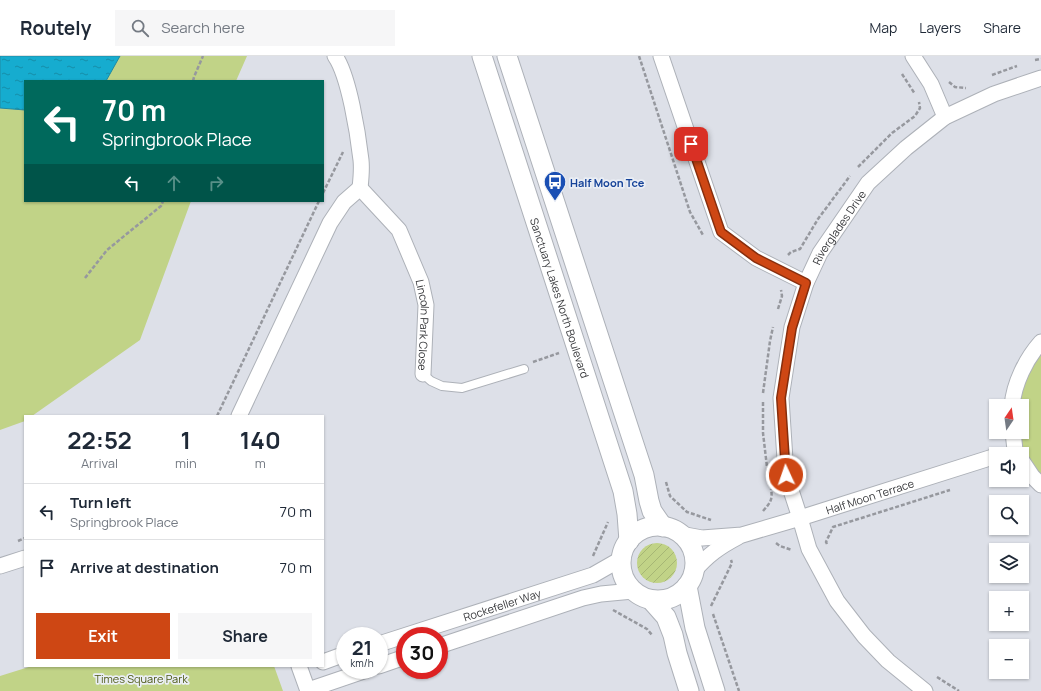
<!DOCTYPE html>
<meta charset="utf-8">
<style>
:root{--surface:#fff;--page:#f6f6f7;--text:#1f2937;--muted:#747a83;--line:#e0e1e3;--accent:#ce4714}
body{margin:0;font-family:Manrope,sans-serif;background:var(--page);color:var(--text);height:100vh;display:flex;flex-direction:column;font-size:15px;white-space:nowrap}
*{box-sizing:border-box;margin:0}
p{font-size:13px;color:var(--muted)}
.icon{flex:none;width:22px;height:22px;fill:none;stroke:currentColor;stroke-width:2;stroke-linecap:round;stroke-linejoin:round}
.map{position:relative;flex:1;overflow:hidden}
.side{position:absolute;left:24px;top:359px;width:300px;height:252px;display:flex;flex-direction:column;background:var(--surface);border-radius:0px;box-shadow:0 1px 3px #0004}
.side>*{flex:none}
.top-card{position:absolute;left:24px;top:24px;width:300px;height:122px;border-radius:0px;box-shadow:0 1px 3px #0004;background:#00695c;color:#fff;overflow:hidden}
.needle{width:26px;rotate:13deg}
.controls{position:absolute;left:989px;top:343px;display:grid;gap:8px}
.controls a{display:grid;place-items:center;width:40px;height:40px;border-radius:0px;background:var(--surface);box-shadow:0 1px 3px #0004;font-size:20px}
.speed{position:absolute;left:336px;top:571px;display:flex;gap:8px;font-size:20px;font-weight:700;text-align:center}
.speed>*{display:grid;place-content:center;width:52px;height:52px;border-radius:50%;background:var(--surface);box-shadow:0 1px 3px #0004;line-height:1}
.speed small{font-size:10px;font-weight:400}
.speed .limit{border:6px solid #d22;background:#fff;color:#111}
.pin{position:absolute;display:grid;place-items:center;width:34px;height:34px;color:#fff;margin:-17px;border-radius:8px;box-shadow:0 2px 6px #0006}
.me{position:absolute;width:44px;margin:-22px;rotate:357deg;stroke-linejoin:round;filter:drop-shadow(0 0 3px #0008)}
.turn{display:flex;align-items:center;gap:14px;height:84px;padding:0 12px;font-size:18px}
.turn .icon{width:52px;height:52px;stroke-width:2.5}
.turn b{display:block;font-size:28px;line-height:34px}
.lanes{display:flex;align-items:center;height:38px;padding:0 12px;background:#0003;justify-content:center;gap:20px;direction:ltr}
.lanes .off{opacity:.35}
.eta{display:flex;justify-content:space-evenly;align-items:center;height:68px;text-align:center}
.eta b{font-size:24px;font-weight:700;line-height:28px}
.primary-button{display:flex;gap:8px;margin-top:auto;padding:8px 12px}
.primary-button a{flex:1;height:46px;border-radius:0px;background:var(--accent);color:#fff;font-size:16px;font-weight:700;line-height:46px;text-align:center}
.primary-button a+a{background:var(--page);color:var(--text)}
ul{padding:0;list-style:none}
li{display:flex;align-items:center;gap:12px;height:56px;padding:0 12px;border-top:1px solid var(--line)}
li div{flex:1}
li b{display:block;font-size:15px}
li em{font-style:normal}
header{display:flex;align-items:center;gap:24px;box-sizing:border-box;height:56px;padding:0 20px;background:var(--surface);border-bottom:1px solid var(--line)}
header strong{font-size:19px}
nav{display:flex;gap:22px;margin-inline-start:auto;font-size:14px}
.search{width:280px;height:36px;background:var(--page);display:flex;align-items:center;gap:10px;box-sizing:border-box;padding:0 14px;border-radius:0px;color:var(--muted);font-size:15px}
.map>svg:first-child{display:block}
.green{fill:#c1d387}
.garden{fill:url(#garden-furrows)}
.water{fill:url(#water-ripples);stroke:#2089a3}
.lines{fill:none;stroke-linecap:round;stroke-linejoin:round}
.service-casing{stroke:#adb1b8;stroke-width:10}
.minor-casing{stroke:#adb1b8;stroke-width:17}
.tertiary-casing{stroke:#adb1b8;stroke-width:21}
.path{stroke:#96989e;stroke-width:2.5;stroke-dasharray:4 2;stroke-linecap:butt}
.service{stroke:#fff;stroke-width:8}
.minor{stroke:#fff;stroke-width:15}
.tertiary{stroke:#fff;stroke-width:19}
.route-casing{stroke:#862e0d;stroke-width:10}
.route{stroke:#ce4714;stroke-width:7}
.labels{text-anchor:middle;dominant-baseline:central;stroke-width:3.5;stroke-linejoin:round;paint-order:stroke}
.transit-label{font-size:11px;font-weight:bold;fill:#164399;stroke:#eaeef5;text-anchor:start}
.street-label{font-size:11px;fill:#37383b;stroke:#eaeef5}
.park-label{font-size:11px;fill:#4d5915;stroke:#eaeef5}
</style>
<header>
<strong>Routely</strong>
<div class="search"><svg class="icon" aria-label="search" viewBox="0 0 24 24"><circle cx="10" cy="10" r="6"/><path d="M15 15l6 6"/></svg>Search here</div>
<nav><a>Map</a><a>Layers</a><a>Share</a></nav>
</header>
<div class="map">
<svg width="1041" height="635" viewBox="0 0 1041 635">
<defs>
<pattern id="garden-furrows" width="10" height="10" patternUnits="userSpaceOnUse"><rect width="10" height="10" fill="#c1d387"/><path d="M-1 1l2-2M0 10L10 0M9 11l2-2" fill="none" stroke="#a6b675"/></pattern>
<pattern id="water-ripples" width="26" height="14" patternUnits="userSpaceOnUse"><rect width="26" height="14" fill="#16accf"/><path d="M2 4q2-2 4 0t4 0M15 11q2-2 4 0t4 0" fill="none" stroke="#158da9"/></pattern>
</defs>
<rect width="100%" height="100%" fill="#dde0e8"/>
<path class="green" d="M0,0H247L236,25H25V145H191L140,284L32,360H25V365L0,374Z
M1041,286V429L1013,376H1022V350H1013Z
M32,610H274L283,635H0V620Z"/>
<path class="garden" d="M637 507a20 20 0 1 1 40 0a20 20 0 1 1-40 0Z"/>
<path class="water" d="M0,0H120L106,25H25V54L0,52Z"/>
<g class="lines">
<g class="service-casing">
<path id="service" d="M423,318L431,325L442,330L462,332L524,313"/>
</g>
<g class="minor-casing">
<g id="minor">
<path d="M335,0C349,20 358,78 361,104C362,113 361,123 360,132"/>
<path d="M661,0L721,176L756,202L806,227"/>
<path d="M913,0L931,28L945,61"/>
<path d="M1012,350C1014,327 1026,303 1041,286"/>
<path id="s1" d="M239,360L330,167L344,146L360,132L399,174L421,226L426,249L423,318"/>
<path d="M1013,376L1015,394L1018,398"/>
<path d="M1022,405L1032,420L1041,429"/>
<path id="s2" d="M680,478L702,482L742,479L800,462L996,400"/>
<path d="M0,510L25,502"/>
<path d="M694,515C708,499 719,491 738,481"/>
<path id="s3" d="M379,588L593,519L621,503"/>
<path d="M439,590L583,542L601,538L633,535"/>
<path d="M323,606L345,598"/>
<path d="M299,610L308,635"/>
<path d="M379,610L405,601"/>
<path d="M308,634L367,614"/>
<path id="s4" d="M925,635L888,605L864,580L837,545L809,493L800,462L786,419L781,342L792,271L806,227L820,197L868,127L906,92L945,61L994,38L1041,22"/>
</g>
</g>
<g class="tertiary-casing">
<g id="tertiary">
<path id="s5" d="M482,0L623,435L627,458L629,485"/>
<path d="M507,0L644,419L649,445L652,455L663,471"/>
<circle cx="658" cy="507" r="37"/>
<path d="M687,530L695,572L715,635"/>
<path d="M651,544L666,561L673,579L677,597L689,635"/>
</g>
</g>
<path class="path" d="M639,0L690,156L703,179
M1035,4L1041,3
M902,18L915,38
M992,19L1017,10
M193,25L194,21L203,0
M949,26L955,31L966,32
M858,111L892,77L915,60L920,52L919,46
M323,137L343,96
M788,199L791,196L800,193L818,163L850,120
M85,222L107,194L161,150L163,145
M778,253L782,240L781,234
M533,306L559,297
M763,337L770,285L773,271
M763,346V377L767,411
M217,360L319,145
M666,426L670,440L687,456L711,464
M763,455C770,447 773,444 771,433
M18,485L25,482
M776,487L780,490L792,494
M827,488L826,486L833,471L950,434
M593,500L608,466
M711,550L732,507L731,504
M613,554L647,573L652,579
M713,558L739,635
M354,580L366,576
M937,621L959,635"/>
<use href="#service" class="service"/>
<use href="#minor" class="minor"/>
<use href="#tertiary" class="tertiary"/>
</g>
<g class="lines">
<g class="route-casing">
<path id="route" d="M691,88L721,176L756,202L806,227L792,272L781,342L786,419"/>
</g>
<use href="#route" class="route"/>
</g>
<defs>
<g id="bus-pin" transform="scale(1.15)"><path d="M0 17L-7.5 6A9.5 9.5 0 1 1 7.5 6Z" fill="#1a4fb4" stroke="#eaeef5"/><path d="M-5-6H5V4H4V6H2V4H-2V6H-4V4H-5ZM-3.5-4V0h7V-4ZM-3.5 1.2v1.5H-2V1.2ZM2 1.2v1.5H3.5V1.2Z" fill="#fff"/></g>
</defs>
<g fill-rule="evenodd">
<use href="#bus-pin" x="555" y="126"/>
</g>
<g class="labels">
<g class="transit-label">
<text x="570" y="126">Half Moon Tce</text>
</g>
<g class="street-label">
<text stroke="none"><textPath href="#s4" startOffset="523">Riverglades Drive</textPath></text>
<text stroke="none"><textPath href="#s5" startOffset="254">Sanctuary Lakes North Boulevard</textPath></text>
<text stroke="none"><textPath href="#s1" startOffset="417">Lincoln Park Close</textPath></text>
<text stroke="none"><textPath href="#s2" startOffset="196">Half Moon Terrace</textPath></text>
<text stroke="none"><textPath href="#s3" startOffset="129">Rockefeller Way</textPath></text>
</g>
<g class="park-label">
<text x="141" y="622">Times Square Park</text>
</g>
</g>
</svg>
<div class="controls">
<a><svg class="needle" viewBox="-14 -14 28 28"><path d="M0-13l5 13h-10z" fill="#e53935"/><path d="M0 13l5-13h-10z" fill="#747a83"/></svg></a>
<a><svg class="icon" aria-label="sound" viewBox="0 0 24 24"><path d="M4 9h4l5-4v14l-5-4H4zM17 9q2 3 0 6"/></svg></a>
<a><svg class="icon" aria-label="search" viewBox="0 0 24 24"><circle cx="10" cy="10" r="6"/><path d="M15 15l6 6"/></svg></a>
<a><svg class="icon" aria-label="layers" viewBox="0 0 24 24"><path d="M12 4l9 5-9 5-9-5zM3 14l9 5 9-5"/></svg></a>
<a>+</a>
<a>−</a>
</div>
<div class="speed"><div>21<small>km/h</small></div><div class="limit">30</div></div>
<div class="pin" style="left:691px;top:88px;background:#d93025"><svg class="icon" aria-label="arrive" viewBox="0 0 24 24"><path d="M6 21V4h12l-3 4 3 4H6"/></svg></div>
<svg class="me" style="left:786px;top:419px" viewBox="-20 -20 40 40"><circle r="17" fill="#ce4714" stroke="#fff" stroke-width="3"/><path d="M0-11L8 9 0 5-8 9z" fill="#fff"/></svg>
<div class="top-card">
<div class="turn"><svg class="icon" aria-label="left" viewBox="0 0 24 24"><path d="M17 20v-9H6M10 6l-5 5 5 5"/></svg><div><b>70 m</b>Springbrook Place</div></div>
<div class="lanes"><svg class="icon" aria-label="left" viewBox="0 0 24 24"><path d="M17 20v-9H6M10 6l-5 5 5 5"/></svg><svg class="icon off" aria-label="ahead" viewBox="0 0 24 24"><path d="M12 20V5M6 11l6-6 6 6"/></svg><svg class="icon off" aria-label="right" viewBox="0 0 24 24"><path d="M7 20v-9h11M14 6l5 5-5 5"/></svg></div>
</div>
<section class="side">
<div class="eta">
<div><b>22:52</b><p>Arrival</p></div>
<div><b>1</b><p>min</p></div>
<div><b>140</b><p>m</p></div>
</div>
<ul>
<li><svg class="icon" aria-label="left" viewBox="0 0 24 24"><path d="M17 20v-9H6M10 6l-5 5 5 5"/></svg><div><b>Turn left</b><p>Springbrook Place</p></div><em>70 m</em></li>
<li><svg class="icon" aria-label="arrive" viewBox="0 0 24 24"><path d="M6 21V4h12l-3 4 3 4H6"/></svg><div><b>Arrive at destination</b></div><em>70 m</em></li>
</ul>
<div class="primary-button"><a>Exit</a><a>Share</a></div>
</section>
</div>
